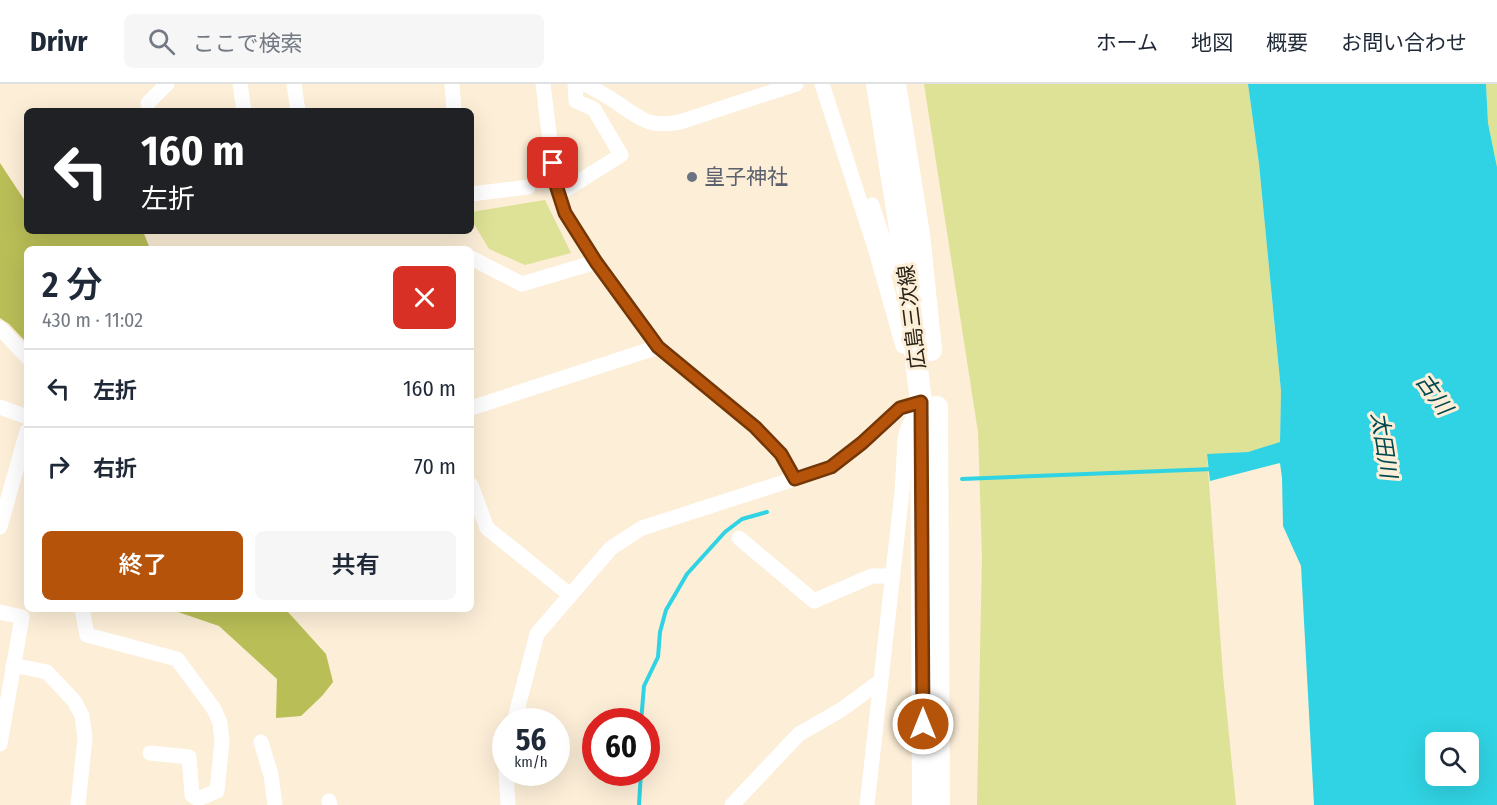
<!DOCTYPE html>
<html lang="ja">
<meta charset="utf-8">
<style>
:root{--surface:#fff;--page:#f6f6f7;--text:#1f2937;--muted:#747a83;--line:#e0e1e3;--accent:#b45309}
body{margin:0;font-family:"Fira Sans Condensed","Noto Sans JP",sans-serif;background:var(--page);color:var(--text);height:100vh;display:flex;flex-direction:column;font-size:22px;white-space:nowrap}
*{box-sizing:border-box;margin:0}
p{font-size:20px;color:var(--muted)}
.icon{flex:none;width:33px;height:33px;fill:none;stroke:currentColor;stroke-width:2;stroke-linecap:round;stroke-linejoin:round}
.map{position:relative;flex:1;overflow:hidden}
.details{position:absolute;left:24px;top:162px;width:450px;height:366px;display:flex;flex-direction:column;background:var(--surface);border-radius:9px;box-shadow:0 6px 24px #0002}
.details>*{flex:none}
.hud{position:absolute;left:24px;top:24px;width:450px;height:126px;border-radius:9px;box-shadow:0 6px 24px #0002;background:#202124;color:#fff;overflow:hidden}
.controls{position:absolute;left:1425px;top:648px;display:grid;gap:12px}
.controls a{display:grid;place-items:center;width:54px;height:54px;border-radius:9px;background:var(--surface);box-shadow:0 6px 24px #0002;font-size:30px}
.speed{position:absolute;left:492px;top:624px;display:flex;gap:12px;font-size:30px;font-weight:700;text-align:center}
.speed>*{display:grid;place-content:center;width:78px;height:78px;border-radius:50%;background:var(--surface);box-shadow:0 6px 24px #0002;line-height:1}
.speed small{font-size:15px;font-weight:400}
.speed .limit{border:9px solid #d22;background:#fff;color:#111}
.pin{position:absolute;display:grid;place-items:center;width:51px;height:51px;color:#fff;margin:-26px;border-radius:12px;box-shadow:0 3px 9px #0006}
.me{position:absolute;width:66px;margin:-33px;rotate:0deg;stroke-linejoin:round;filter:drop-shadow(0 0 4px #0008)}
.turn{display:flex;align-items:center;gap:21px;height:126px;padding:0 18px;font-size:27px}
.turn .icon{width:78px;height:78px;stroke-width:2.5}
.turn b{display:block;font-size:42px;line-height:51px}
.round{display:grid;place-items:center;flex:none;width:63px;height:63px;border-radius:9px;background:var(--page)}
.summary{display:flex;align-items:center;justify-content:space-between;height:102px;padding:0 18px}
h1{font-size:36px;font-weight:600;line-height:45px}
.cta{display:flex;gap:12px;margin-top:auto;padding:12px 18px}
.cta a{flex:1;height:69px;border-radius:9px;background:var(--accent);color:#fff;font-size:24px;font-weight:600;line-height:69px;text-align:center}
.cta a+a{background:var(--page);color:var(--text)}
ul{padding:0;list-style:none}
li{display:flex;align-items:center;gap:18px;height:78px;padding:0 18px;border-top:2px solid var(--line)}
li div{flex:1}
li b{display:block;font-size:22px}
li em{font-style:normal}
header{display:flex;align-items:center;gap:36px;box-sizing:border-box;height:84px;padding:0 30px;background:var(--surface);border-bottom:2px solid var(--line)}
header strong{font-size:28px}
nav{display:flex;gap:33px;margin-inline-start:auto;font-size:21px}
.search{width:420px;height:54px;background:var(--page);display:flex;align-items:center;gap:15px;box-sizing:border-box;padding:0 21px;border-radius:9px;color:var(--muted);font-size:22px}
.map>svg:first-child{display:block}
.green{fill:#dde296}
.forest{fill:#b9be57}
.water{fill:#30d3e3;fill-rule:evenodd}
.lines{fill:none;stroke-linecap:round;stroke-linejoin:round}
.stream{stroke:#30d3e3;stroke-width:4}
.minor{stroke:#fff;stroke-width:15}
.primary{stroke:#fff;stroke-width:22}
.route-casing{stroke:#753606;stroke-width:15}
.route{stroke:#b45309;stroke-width:10}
.worship-dot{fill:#6b7280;stroke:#fceed7;stroke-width:2}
.labels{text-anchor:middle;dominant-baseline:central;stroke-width:6;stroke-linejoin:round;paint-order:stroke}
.worship-label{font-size:21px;fill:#5b616d;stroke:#fceed7;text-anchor:start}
.street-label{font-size:21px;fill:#2a2318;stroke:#fceed7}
.water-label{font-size:22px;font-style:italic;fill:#014950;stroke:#fceed7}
</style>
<header>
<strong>Drivr</strong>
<div class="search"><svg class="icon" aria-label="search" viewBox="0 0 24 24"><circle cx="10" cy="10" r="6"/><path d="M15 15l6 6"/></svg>ここで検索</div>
<nav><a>ホーム</a><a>地図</a><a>概要</a><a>お問い合わせ</a></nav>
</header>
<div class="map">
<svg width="1497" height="721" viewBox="0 0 1497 721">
<rect width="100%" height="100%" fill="#fceed7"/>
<path class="green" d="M924,0H1248L1259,80L1281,307L1280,359L1248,368L1207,371L1223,591L1236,721H977L982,472L978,348Z
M1486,0H1497V83L1488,39Z
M545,116L571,169L525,181L489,165L471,135V128Z"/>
<path class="forest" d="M0,79L27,120V147H143L150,165H27V259L9,240L0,234Z
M169,525H290L288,528L326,570L333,598L322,612L301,632L276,634L277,595L219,542Z"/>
<path class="water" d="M1248,0H1486L1488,39L1497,83V721H1314L1301,482L1283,442L1282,394L1280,379L1210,397L1207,370L1248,368L1280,358L1281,307L1259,80ZM1436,658H1468V692H1436Z"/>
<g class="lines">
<path class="stream" d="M962,395L1213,385
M641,638L644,602L658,573L660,548L666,526L687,490L725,448L742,435L767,428
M639,721L641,688"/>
<path class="minor" d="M240,0L244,27
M294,0L298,27
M452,0L454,27
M543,0L555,98L565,129L596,178L658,263L755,343L781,370L795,395
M585,0C598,7 611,14 623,23C645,38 652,43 680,38L796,0
M822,0L876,167L903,262
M148,19L167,0
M471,110L528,103
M559,110L621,71L594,25L576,17L575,0
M872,121L892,182L906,190
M471,174L522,200L596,178
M0,244L27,273
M0,323L27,333
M471,324L658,263
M471,401L487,444L570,511
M0,443L27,347
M739,454L814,517L872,492H892
M82,525L87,551L177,575L214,625L220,639L222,657L217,707L198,715L192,711L189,673L150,669
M0,528L22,533L0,660
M13,581L47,588L75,618L82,632L85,654L78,721
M514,638L537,550L611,464L642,444L831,383L862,359L900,325L927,318
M261,658L271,691L275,721
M506,688L508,721
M329,717L330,721
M732,721L799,650L841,626L879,598
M867,721L902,408L905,356L907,346L918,324"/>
<path class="primary" d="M877,0L901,151L921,318L923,721
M895,0L919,150L931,266
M937,323L939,721"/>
</g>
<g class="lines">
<g class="route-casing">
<path id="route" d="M553,79L555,98L565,129L596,178L658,263L755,343L781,370L795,395L831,383L862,359L900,324L921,318L923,640"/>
</g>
<use href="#route" class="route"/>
</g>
<circle class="worship-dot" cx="692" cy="93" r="6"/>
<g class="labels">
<g class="worship-label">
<text x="704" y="93">皇子神社</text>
</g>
<g class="street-label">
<text transform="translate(912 233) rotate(-97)">広島三次線</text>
</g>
<g class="water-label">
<text transform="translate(1434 310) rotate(54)">古川</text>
<text transform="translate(1384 361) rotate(81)">太田川</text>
</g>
</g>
</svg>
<div class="controls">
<a><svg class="icon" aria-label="search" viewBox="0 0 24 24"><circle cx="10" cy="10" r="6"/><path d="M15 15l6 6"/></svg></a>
</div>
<div class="speed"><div>56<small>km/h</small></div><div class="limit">60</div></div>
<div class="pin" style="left:553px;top:79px;background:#d93025"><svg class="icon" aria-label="arrive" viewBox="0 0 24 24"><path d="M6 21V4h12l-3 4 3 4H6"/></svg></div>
<svg class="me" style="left:923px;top:640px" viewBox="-20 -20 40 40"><circle r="17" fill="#b45309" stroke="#fff" stroke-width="3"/><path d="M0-11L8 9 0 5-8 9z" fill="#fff"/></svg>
<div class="hud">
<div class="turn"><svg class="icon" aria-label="left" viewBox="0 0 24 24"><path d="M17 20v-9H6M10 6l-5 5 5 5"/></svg><div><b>160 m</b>左折</div></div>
</div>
<section class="details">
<div class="summary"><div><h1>2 分</h1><p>430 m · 11:02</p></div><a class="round" style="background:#d93025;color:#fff"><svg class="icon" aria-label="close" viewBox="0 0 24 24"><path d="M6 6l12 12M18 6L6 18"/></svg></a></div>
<ul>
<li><svg class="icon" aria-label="left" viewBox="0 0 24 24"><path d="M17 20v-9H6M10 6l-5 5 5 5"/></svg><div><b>左折</b></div><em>160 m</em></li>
<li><svg class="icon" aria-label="right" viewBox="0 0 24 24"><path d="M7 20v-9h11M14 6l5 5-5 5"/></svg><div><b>右折</b></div><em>70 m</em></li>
</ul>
<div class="cta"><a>終了</a><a>共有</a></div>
</section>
</div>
